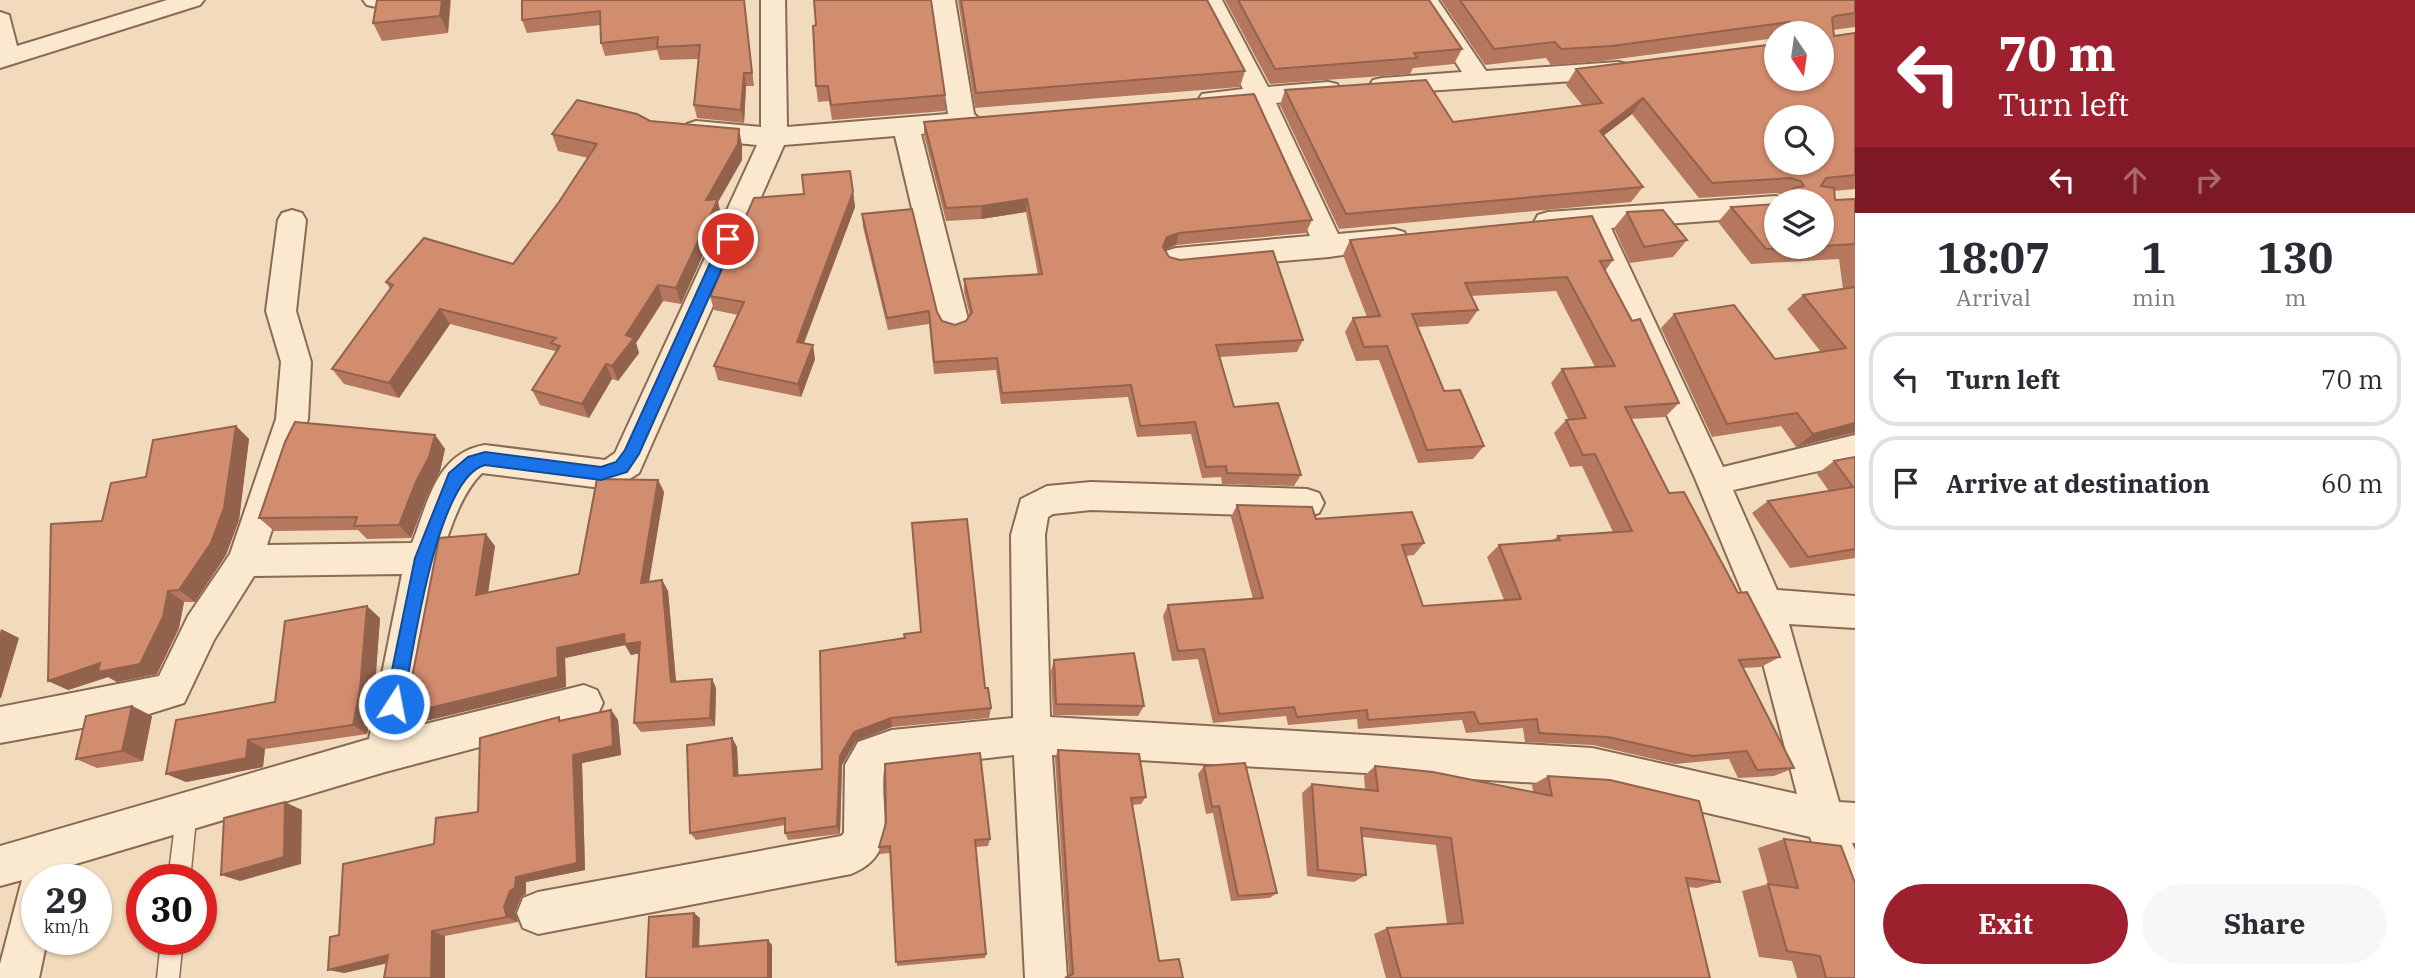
<!DOCTYPE html>
<style>
:root{--surface:#fff;--page:#f7f7f7;--text:#2b2b33;--muted:#7c7c81;--line:#e1e1e2;--accent:#9d202f}
body{margin:0;font-family:"IBM Plex Serif",serif;background:var(--page);color:var(--text);height:100vh;display:flex;flex-direction:column;font-size:26px;white-space:nowrap}
*{box-sizing:border-box;margin:0}
p{font-size:23px;color:var(--muted)}
.icon{flex:none;width:38px;height:38px;fill:none;stroke:currentColor;stroke-width:2;stroke-linecap:round;stroke-linejoin:round}
.map{position:relative;flex:1;overflow:hidden}
.sheet{display:flex;flex-direction:column;background:var(--surface);width:560px}
.sheet>*{flex:none}
.hud{background:#9d202f;color:#fff;overflow:hidden}
.needle{width:46px;rotate:167deg}
.controls{position:absolute;left:1764px;top:21px;display:grid;gap:14px}
.controls a{display:grid;place-items:center;width:70px;height:70px;border-radius:50%;background:var(--surface);box-shadow:0 2px 5px #0004;font-size:35px}
.speed{position:absolute;left:21px;top:864px;display:flex;gap:14px;font-size:35px;font-weight:700;text-align:center}
.speed>*{display:grid;place-content:center;width:91px;height:91px;border-radius:50%;background:var(--surface);box-shadow:0 2px 5px #0004;line-height:1}
.speed small{font-size:18px;font-weight:400}
.speed .limit{border:10px solid #d22;background:#fff;color:#111}
.pin{position:absolute;display:grid;place-items:center;width:60px;height:60px;color:#fff;margin:-30px;border:4px solid #fff;border-radius:50%;box-shadow:0 2px 7px #0007}
.me{position:absolute;width:77px;margin:-38px;rotate:11deg;stroke-linejoin:round;filter:drop-shadow(0 0 5px #0008)}
.turn{display:flex;align-items:center;gap:24px;height:147px;padding:0 28px;font-size:32px}
.turn .icon{width:91px;height:91px;stroke-width:2.5}
.turn b{display:block;font-size:49px;line-height:60px}
.lanes{display:flex;align-items:center;height:66px;padding:0 28px;background:#0003;justify-content:center;gap:35px;direction:ltr}
.lanes .off{opacity:.35}
.eta{display:flex;justify-content:space-evenly;align-items:center;height:119px;text-align:center}
.eta b{font-size:42px;font-weight:800;line-height:49px}
.button{display:flex;gap:14px;margin-top:auto;padding:14px 28px}
.button a{flex:1;height:80px;border-radius:42px;background:var(--accent);color:#fff;font-size:28px;font-weight:800;line-height:80px;text-align:center}
.button a+a{background:var(--page);color:var(--text)}
ul{padding:0;list-style:none}
li{display:flex;align-items:center;gap:21px;height:94px;margin:0 14px 10px;padding:0 14px;border:4px solid var(--line);border-radius:28px}
li div{flex:1}
li b{display:block;font-size:26px}
li em{font-style:normal}
main{display:flex;flex:1;min-height:0}
.map>svg:first-child{display:block}
.lines{fill:none;stroke-linecap:round;stroke-linejoin:round}
.lane-casing{stroke:#896a54;stroke-width:3}
.street-casing{stroke:#896a54;stroke-width:4}
.lane{fill:#fbe9cf;fill-rule:evenodd}
.street{fill:#fbe9cf;fill-rule:evenodd}
.wall{fill:#b5785f}
.shaded-wall{fill:#93624d}
.building{fill:#d28c6e;stroke:#93624d;stroke-width:2;fill-rule:evenodd}
.route{fill:#1a73e8;stroke:#114b97;stroke-width:2}
</style>
<main>
<div class="map">
<svg width="1855" height="978" viewBox="0 0 1855 978">
<rect width="100%" height="100%" fill="#f1dbbc"/>
<g class="lines">
<g class="lane-casing">
<path id="lane" d="M187,799L194,802L197,809L190,880H168L177,809L180,802Z
M161,940H183L179,978H157Z"/>
</g>
<g class="street-casing">
<path id="street" d="M167,0H204L200,5L0,68V12L9,15L17,46Z
M363,0H388L384,5L376,7L367,5Z
M761,0H785L787,127L948,114L931,0H955L974,114L982,121L978,127L921,134L969,323L965,331L954,335L943,331L939,323L895,136L784,145L639,473L623,483L601,488L482,473C436,517 421,663 409,728L584,685L597,690L603,703L597,716L385,772L42,874L53,880H37V940H47L39,978H0V964L22,880L0,886V846L369,739L402,574L254,576L214,640L184,703L136,718L0,743V707L159,676L188,616L230,554L276,419L281,362L266,311L278,220L282,213L292,210L302,213L306,220L296,311L311,362L308,419L267,545L412,543C428,503 436,453 485,445L605,460L615,453L757,145L696,139L687,136L683,130L687,124L696,121L761,127Z
M1198,0H1222L1268,87L1328,82L1337,84L1341,90L1337,96L1276,103L1338,234L1394,229L1404,232L1408,239L1404,246L1329,257L1176,270L1166,267L1162,259L1166,251L1176,248L1310,236L1251,105L1211,109L1202,106L1198,100L1202,94L1243,89Z
M1414,0H1438L1486,71L1618,62L1627,64L1631,70L1627,76L1618,78L1382,94L1373,92L1369,86L1373,80L1382,78L1462,72Z
M1776,196L1787,201H1776V216L1611,228L1723,467L1855,435V463L1733,490L1777,590L1855,596V628L1789,624L1839,802L1855,803V843H1852L1855,850V925L1840,919L1810,837L1592,786L1052,755L1067,978H1025L1014,755L884,770C879,812 901,854 851,874L538,934L523,928L517,913L523,898L538,892L841,836L844,833L845,765L858,742L892,730L1013,718L1011,535L1021,499L1047,486L1091,482L1307,489L1319,493L1324,503L1319,513L1307,517L1091,510L1053,514L1048,517L1045,535L1050,717L1592,748L1797,794L1748,606L1695,478L1584,230L1548,232L1538,229L1534,222L1538,215L1548,212Z"/>
</g>
<use href="#lane" class="lane"/>
<use href="#street" class="street"/>
</g>
<path class="wall" d="M451,0L448,33L382,41L373,23Z
M522,0H744L754,86H746L744,123L697,118L694,105L698,59L660,60L657,50L605,56L601,43V25L527,33L522,20Z
M958,0H1207L1245,71L1240,87L975,108Z
M1225,0H1429L1462,49L1454,64L1413,68L1410,74L1270,84Z
M1441,0H1855V27L1833,30L1834,36L1855,33V189L1834,191L1835,200L1855,199V433L1796,447L1781,426L1712,437L1661,328L1674,314L1775,359L1821,352L1787,309L1803,295L1843,289L1839,259L1751,264L1718,222L1731,207L1776,247H1822V201H1781L1786,196L1776,193L1699,198L1632,114L1604,135L1643,187L1631,202L1339,229L1280,105L1285,90L1453,122L1582,105L1566,85L1576,69L1776,79L1822,33H1776V38L1602,61L1551,65L1546,58L1485,65Z
M816,25L945,95V111L832,120L829,101L818,102L816,86Z
M650,121L742,145V160L718,202L721,215L681,304L663,301L636,343L639,353L618,381L612,379L589,418L540,405L532,390L556,352L555,351L450,324L399,398L344,384L332,369L390,289L386,282L513,264L559,202L588,158L558,151L552,134Z
M924,122L1312,220L1306,233L1176,245L1164,250L1169,257L1303,340L1297,352L1220,357L1234,407L1301,475L1294,486L1222,484L1221,477L1202,478L1191,434L1137,437L1128,397L1001,404L996,370L934,374L929,324L888,330L863,227L862,214L937,312L942,321L955,325L966,321L970,316L964,292V279L1038,275L1026,212L981,219L946,221L924,135Z
M853,192L855,207L804,343L815,359L801,397L718,380L714,366L738,315L714,310L710,296Z
M1627,212L1687,240L1673,257L1630,263L1614,228Z
M1350,240L1613,260L1605,271L1679,403L1665,417L1631,419L1669,493L1738,593L1780,657L1761,667L1743,668L1794,768L1774,776L1738,778L1729,759L1675,764L1593,745L1525,742L1523,728L1466,733L1462,720L1358,729L1357,719L1288,725L1286,716L1213,723L1198,659L1172,661L1163,616L1168,605L1253,599L1231,517L1237,505L1316,519L1424,543L1414,555L1406,556L1423,606L1504,600L1487,557L1499,545L1552,541L1558,536L1613,532L1582,466L1570,467L1554,433L1566,420L1568,419L1551,383L1562,369L1595,367L1556,291L1471,296L1478,310L1468,324L1417,327L1444,391L1484,446L1473,459L1418,463L1379,360L1356,361L1345,332L1353,318L1367,317L1343,255Z
M236,426L249,439L239,520L226,555L195,602H184L179,628L157,674L117,682L108,677L68,690L146,477Z
M435,435L445,449L440,471L427,496L411,538L367,539L358,530L274,531L259,518Z
M1855,457V558L1790,568L1752,513L1768,501L1829,491L1817,474L1834,461Z
M658,480L664,492L649,582L662,580L668,591L676,682L712,679L716,688L715,726L641,732L634,723L639,653L631,655L625,645L565,658L566,687L417,723L405,714L495,546L488,593L579,574Z
M912,523L985,688L991,708L989,718L892,727L856,741L842,765L840,834L788,840L785,833V825L696,840L690,833L732,738L737,747L738,775L822,769L921,632Z
M380,618L374,700L367,734L265,749L263,767L186,782L275,702Z
M1054,660L1144,706L1138,716L1053,715L1051,671Z
M132,706L152,716L143,761L97,768L76,759Z
M611,710L618,720L621,755L582,763L585,870L526,882V894L521,897L515,912L518,922L445,936V978H384L386,963L344,973L339,935L434,844L478,812L562,721Z
M1058,750L1146,797L1141,804L1132,805L1159,961L1069,976L1055,758Z
M1204,766L1277,893L1270,898L1231,901L1213,813L1206,814L1198,774Z
M1375,766L1533,792L1532,785L1548,776L1720,882L1697,888L1688,887L1710,978H1386L1374,934L1387,928L1447,924L1436,845L1362,837L1366,875L1354,882L1307,876L1302,793L1312,784L1365,789L1364,776Z
M990,839L988,846L976,847L986,954L985,958L897,966L890,853L880,854L879,847Z
M1784,839L1855,978H1797L1792,961L1759,957L1742,891L1768,884L1758,848Z"/>
<path class="shaded-wall" d="M442,0H450L448,33L440,16Z
M744,73L746,86L744,123L741,110Z
M1643,98L1632,114L1590,146L1600,131Z
M739,129L742,145V160L718,202L721,215L681,304L676,288L706,200Z
M853,192L855,207L799,356L797,342Z
M1027,199L1026,212L981,219L982,206Z
M1179,233L1176,245L1164,250L1163,247L1167,237Z
M658,285L663,301L636,343L639,353L618,381L612,366L626,335Z
M440,309L450,324L399,398L389,383Z
M813,345L815,359L801,397L798,384Z
M606,364L612,379L589,418L582,404Z
M1855,423V432L1796,447L1813,434Z
M236,426L249,439L239,520L226,555L195,602L179,590Z
M435,435L445,449L440,471L427,496L411,538L399,525Z
M658,480L664,492L647,594L641,583Z
M486,534L495,546L486,606L476,595Z
M662,580L668,591L677,692L671,682Z
M168,591L184,602L179,628L157,674L117,682L108,677L68,690L48,681L100,663Z
M367,606L380,618L374,700L367,734L353,725Z
M1,629L19,638L1,698H0V633Z
M624,634L640,642L646,652L631,655L625,645L565,658L566,687L417,723L405,714L557,648Z
M712,679L716,688L715,726L710,718Z
M132,706L152,716L143,761L122,751Z
M611,710L618,720L621,755L582,763L585,870L526,882V894L521,897L515,912L518,922L507,917L504,907L516,877L573,755Z
M891,718L892,727L856,741L842,765L840,834L837,826L840,756L854,732Z
M732,738L737,747L739,784L734,776Z
M248,740L265,749L263,767L186,782L166,774Z
M285,802L302,810L301,864L240,881L221,875Z
M694,913L700,918L699,952L693,947Z
M432,931L445,936V978H431Z
M768,940L772,945V978H768Z
M388,955L402,960L344,973L328,970Z"/>
<path class="building" d="M377,0H442L440,16L373,23Z
M522,0H744L752,73H744L741,110L694,105L700,45L657,47L658,37L601,43L600,11L522,20Z
M814,0H931L945,95L831,105L828,86H816L813,26L816,25Z
M961,0H1207L1245,71L976,93Z
M1238,0H1429L1462,49L1414,53L1417,58L1275,69Z
M1460,0H1855V13L1835,16L1832,18L1834,36L1855,33V175L1826,178L1821,186L1834,188L1835,200L1855,199V244L1822,246V201H1791L1793,188L1804,186L1801,181L1790,178L1712,183L1643,98L1600,131L1643,187L1346,214L1285,90L1426,80L1453,122L1602,103L1576,69L1776,44V79H1822V33H1790V22L1612,46L1561,49L1555,42L1494,49ZM1776,117H1822V163H1776Z
M1254,94L1312,220L1179,233L1167,237L1163,247L1169,257L1180,260L1273,251L1303,340L1216,345L1234,407L1278,403L1301,475L1227,473L1226,466L1206,467L1195,422L1140,426L1131,385L1002,393L997,358L934,362L929,311L887,318L862,214L912,209L937,312L942,321L955,325L966,321L972,312L964,279L1042,274L1027,199L982,206L946,208L924,122Z
M577,100L637,114L650,121L739,129L738,144L706,200L718,199L676,288L658,285L626,335L634,338L612,366L606,364L582,404L532,390L560,346L551,343L556,338L440,309L389,383L332,369L393,285L386,282L424,238L513,264L559,202L597,144L552,134Z
M850,171L853,192L797,342L813,345L798,384L714,366L744,302L710,296L754,198L804,194L802,175Z
M1776,204V247H1810L1766,249L1731,207Z
M1663,210L1687,240L1644,247L1627,212Z
M1592,216L1613,260L1600,261L1632,321L1640,319L1679,403L1625,407L1669,493L1684,492L1738,593L1747,592L1778,652L1780,657L1739,660L1794,768L1757,770L1747,751L1692,756L1608,737L1539,733L1537,719L1479,724L1474,712L1368,720L1367,710L1297,717L1294,707L1219,714L1204,649L1178,651L1168,605L1263,598L1237,505L1312,507L1316,519L1412,512L1424,543L1402,545L1423,606L1521,599L1499,545L1560,540L1558,536L1632,531L1595,454L1583,455L1566,420L1586,418L1562,369L1615,366L1567,277L1465,283L1478,310L1412,314L1444,391L1460,390L1484,446L1427,450L1387,346L1364,347L1353,318L1380,316L1350,240Z
M1855,287V423L1813,434L1797,413L1727,424L1674,314L1734,305L1775,359L1846,348L1803,295Z
M295,422L435,435L429,457L416,482L399,525L354,526L357,517L259,518L285,442Z
M236,426L224,508L211,543L179,590L168,591L163,617L140,664L98,672L100,663L48,681L51,524L102,521L111,483L146,477L153,440Z
M1855,457V549L1808,557L1768,501L1853,487L1834,461Z
M597,479L658,480L641,583L662,580L671,682L712,679L710,718L634,723L640,642L625,644L624,634L557,648L558,677L405,714L439,538L486,534L476,595L579,574Z
M967,519L985,688H988L991,708L891,718L854,732L840,756L837,826L785,833V818L690,833L687,745L732,738L734,776L822,769L820,651L905,638L904,634L921,632L912,523Z
M367,606L360,690L353,725L248,740L246,758L166,774L176,720L275,702L285,621Z
M1134,653L1144,706L1056,704L1054,660Z
M132,706L122,751L76,759L86,716Z
M611,710L613,746L573,755L577,863L516,877L515,888L510,891L504,907L507,917L432,931L431,978H384L388,955L328,970L330,937L339,935L343,864L434,844L436,818L478,812L480,738L559,717V721Z
M1058,750L1139,754L1146,797L1131,798L1159,961L1179,959L1183,978H1065L1073,974Z
M980,753L990,839L975,840L986,954L896,962L890,846L879,847L886,823L885,764Z
M1245,763L1277,893L1238,896L1219,806L1212,807L1204,766Z
M1375,766L1433,772L1552,796L1548,776L1610,780L1699,801L1720,882L1686,878L1710,978H1401L1387,928L1463,923L1451,838L1361,828L1366,875L1318,870L1312,784L1378,791Z
M285,802L284,857L221,875L224,818Z
M1784,839L1841,846L1855,883V978H1826L1820,956L1787,951L1768,884L1798,888Z
M694,913L693,947L768,940V978H646L649,917Z"/>
<path class="route" d="M728,234L735,239L639,454L627,472L601,480L485,465C436,477 412,657 403,704L401,710L394,713L388,710L385,704L415,558L449,473L468,457L485,452L601,467L616,462L625,450L721,239Z"/>
</svg>
<div class="controls">
<a><svg class="needle" viewBox="-14 -14 28 28"><path d="M0-13l5 13h-10z" fill="#e53935"/><path d="M0 13l5-13h-10z" fill="#7c7c81"/></svg></a>
<a><svg class="icon" aria-label="search" viewBox="0 0 24 24"><circle cx="10" cy="10" r="6"/><path d="M15 15l6 6"/></svg></a>
<a><svg class="icon" aria-label="layers" viewBox="0 0 24 24"><path d="M12 4l9 5-9 5-9-5zM3 14l9 5 9-5"/></svg></a>
</div>
<div class="speed"><div>29<small>km/h</small></div><div class="limit">30</div></div>
<div class="pin" style="left:728px;top:239px;background:#d93025"><svg class="icon" aria-label="arrive" viewBox="0 0 24 24"><path d="M6 21V4h12l-3 4 3 4H6"/></svg></div>
<svg class="me" style="left:394px;top:704px" viewBox="-20 -20 40 40"><circle r="17" fill="#1a73e8" stroke="#fff" stroke-width="3"/><path d="M0-11L8 9 0 5-8 9z" fill="#fff"/></svg>
</div>
<section class="sheet">
<div class="hud">
<div class="turn"><svg class="icon" aria-label="left" viewBox="0 0 24 24"><path d="M17 20v-9H6M10 6l-5 5 5 5"/></svg><div><b>70 m</b>Turn left</div></div>
<div class="lanes"><svg class="icon" aria-label="left" viewBox="0 0 24 24"><path d="M17 20v-9H6M10 6l-5 5 5 5"/></svg><svg class="icon off" aria-label="ahead" viewBox="0 0 24 24"><path d="M12 20V5M6 11l6-6 6 6"/></svg><svg class="icon off" aria-label="right" viewBox="0 0 24 24"><path d="M7 20v-9h11M14 6l5 5-5 5"/></svg></div>
</div>
<div class="eta">
<div><b>18:07</b><p>Arrival</p></div>
<div><b>1</b><p>min</p></div>
<div><b>130</b><p>m</p></div>
</div>
<ul>
<li><svg class="icon" aria-label="left" viewBox="0 0 24 24"><path d="M17 20v-9H6M10 6l-5 5 5 5"/></svg><div><b>Turn left</b></div><em>70 m</em></li>
<li><svg class="icon" aria-label="arrive" viewBox="0 0 24 24"><path d="M6 21V4h12l-3 4 3 4H6"/></svg><div><b>Arrive at destination</b></div><em>60 m</em></li>
</ul>
<div class="button"><a>Exit</a><a>Share</a></div>
</section>
</main>
